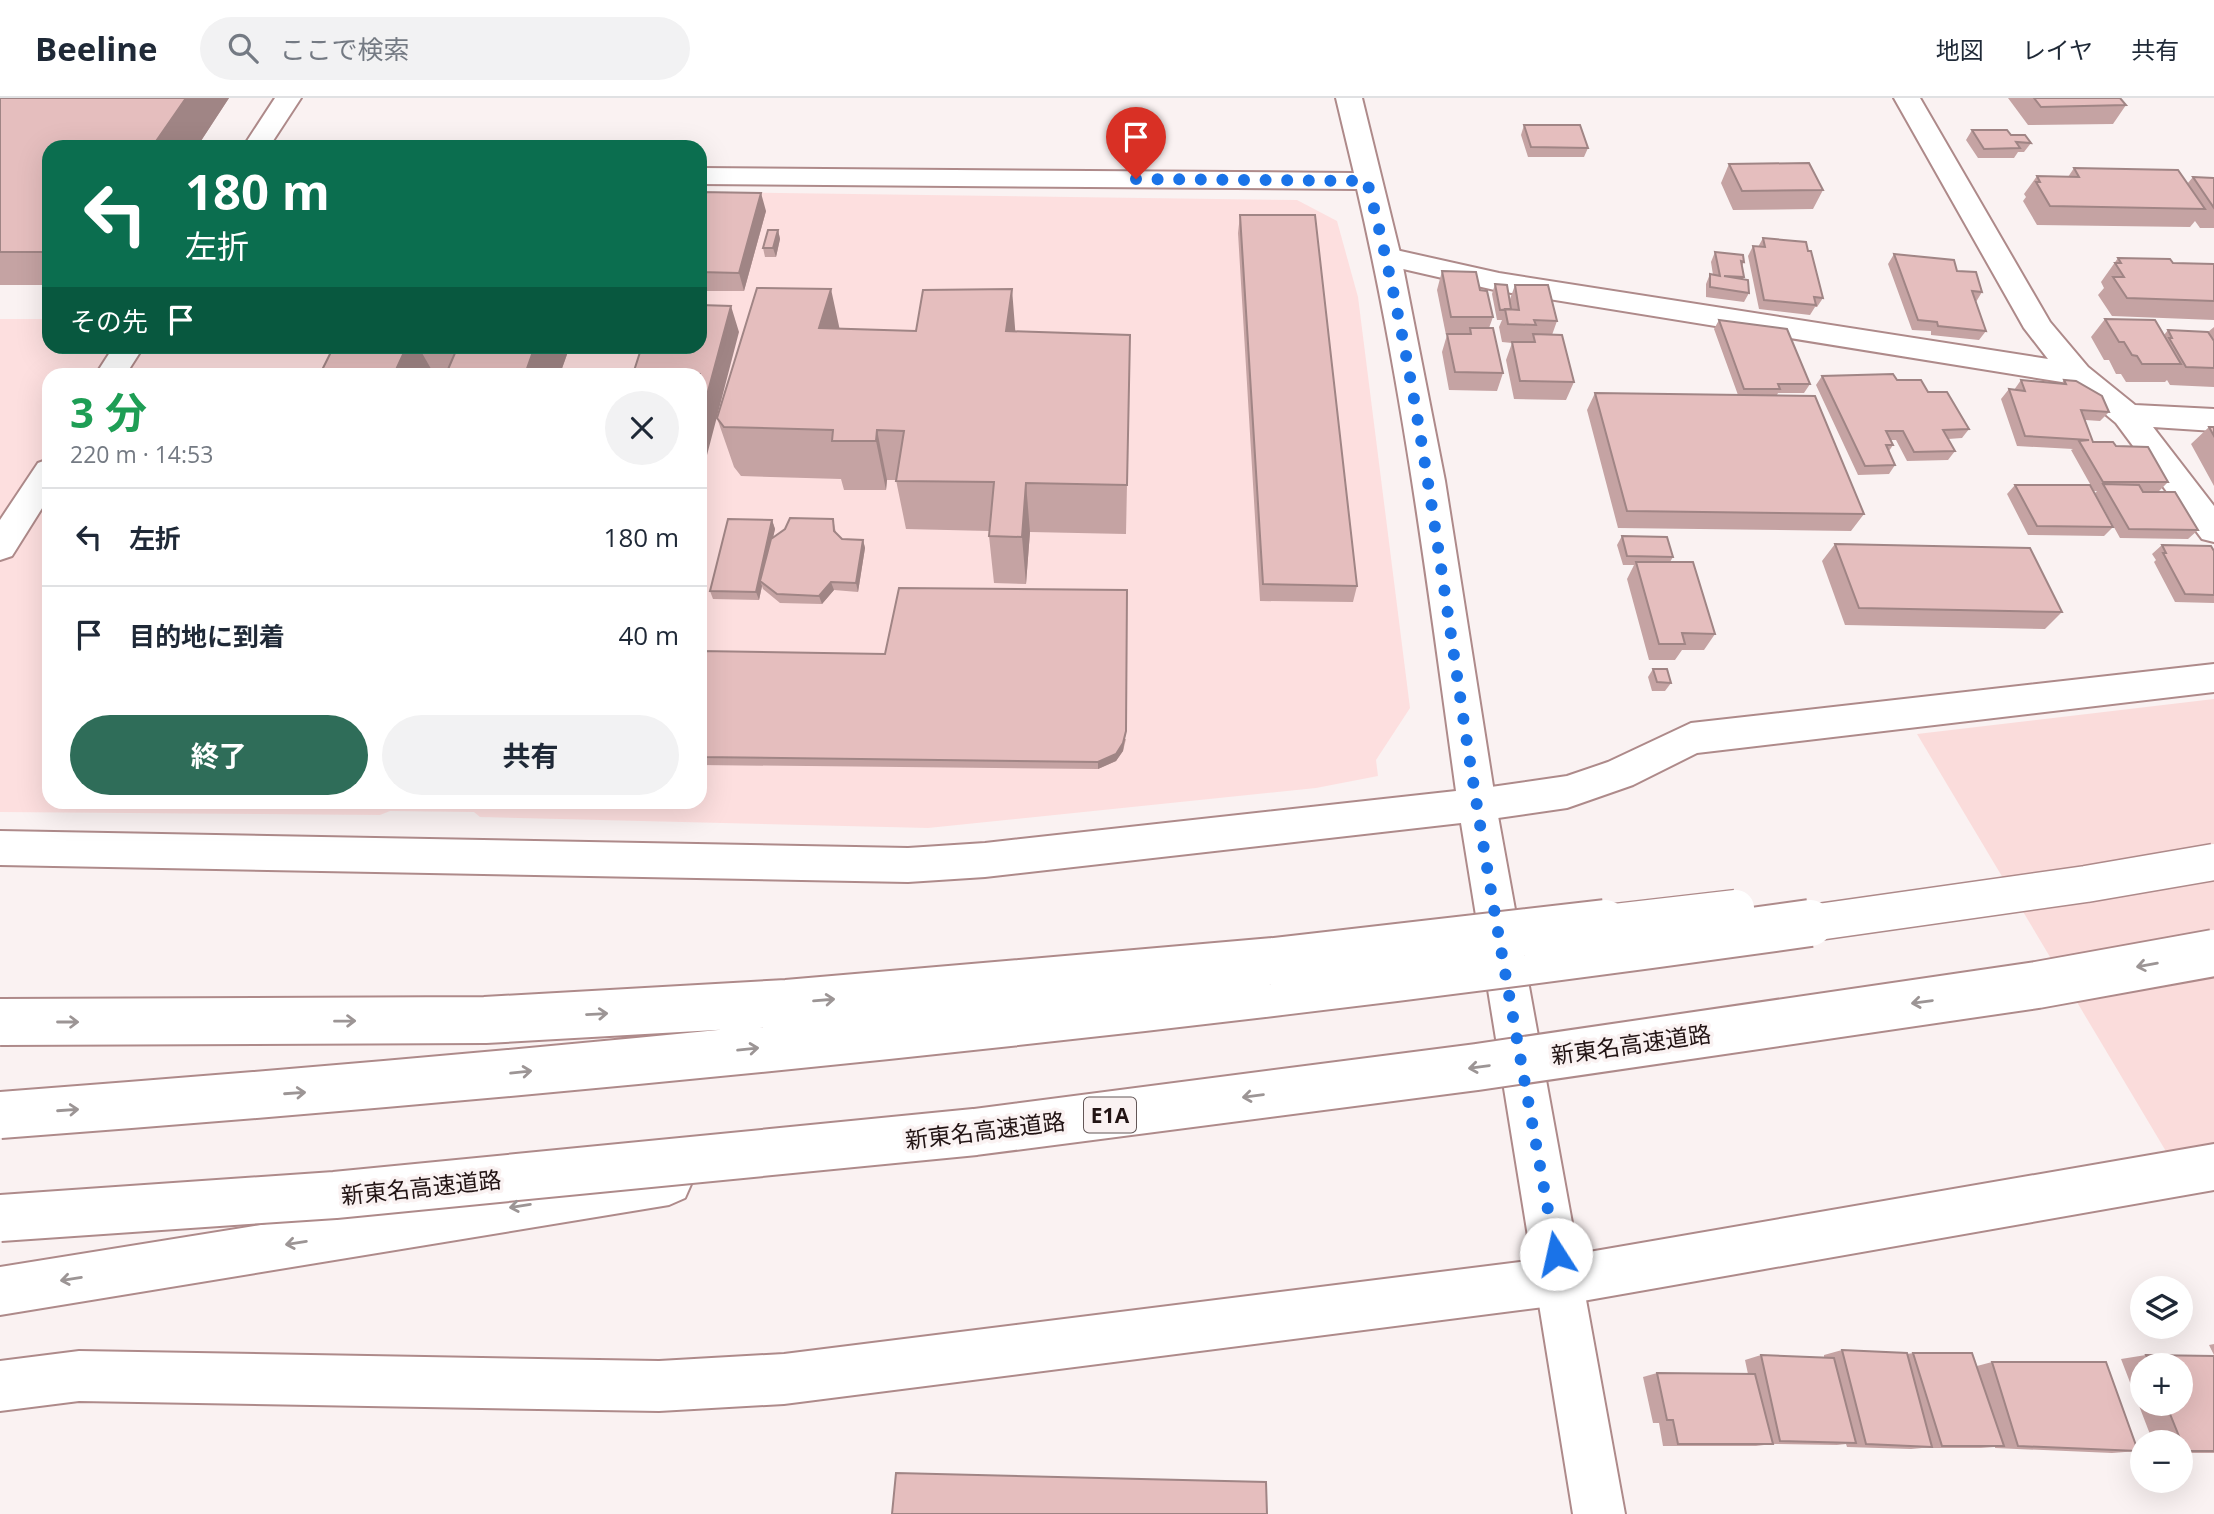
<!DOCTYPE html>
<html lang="ja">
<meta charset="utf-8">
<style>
:root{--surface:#fff;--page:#f2f2f3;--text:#1f2937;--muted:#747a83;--line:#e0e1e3;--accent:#2f6d59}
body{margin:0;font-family:"Open Sans","Noto Sans JP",sans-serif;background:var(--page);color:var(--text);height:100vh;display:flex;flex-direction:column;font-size:26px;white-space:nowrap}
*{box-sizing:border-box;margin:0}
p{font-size:23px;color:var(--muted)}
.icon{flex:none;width:38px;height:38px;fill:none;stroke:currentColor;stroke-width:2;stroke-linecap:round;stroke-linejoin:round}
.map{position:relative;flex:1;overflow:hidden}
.details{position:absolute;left:42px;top:270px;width:665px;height:441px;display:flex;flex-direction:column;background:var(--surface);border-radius:21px;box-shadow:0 7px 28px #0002}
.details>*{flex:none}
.banner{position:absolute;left:42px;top:42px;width:665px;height:214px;border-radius:21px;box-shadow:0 7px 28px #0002;background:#0b6e4f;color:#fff;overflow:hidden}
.buttons{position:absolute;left:2130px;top:1178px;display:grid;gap:14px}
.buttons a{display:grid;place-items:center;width:63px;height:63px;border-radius:50%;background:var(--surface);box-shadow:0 7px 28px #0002;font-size:35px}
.pin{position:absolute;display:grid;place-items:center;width:60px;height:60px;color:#fff;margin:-72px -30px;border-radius:50% 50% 50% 0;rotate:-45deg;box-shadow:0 0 7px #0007}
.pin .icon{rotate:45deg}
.me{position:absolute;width:77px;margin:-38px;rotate:350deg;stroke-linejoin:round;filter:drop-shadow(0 0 5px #0008)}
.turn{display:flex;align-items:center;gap:24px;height:147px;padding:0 28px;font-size:32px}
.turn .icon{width:91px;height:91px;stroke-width:2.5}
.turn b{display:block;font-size:49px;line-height:60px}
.then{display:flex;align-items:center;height:66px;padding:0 28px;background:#0003;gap:14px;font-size:26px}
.round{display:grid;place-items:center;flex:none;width:74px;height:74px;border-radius:37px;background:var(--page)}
.head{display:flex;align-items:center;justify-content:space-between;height:119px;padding:0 28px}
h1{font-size:42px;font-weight:700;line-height:52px;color:#1e9e55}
.button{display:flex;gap:14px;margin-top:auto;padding:14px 28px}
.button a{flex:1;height:80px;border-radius:42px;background:var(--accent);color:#fff;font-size:28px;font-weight:700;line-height:80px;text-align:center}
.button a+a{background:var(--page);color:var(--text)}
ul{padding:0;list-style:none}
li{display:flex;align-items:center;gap:21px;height:98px;padding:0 28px;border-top:2px solid var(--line)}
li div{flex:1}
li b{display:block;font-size:26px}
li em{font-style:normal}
header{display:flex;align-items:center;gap:42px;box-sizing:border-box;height:98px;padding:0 35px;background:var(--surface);border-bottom:2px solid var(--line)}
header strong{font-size:33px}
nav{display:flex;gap:38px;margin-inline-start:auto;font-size:24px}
.search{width:490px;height:63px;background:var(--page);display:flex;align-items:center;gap:18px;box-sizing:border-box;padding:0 24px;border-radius:38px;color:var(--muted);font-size:26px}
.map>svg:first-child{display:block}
.built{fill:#fddfdf;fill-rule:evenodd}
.green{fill:#fadcdb}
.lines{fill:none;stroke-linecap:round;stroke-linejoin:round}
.street-casing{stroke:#ae8a8a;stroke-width:4}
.secondary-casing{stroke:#ae8a8a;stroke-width:4}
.highway-casing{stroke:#ae8a8a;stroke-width:4}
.street{fill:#fff;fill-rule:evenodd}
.secondary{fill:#fff;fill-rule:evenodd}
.highway{fill:#fff;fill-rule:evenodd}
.highway-bridge-far1-casing{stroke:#ae8a8a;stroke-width:39;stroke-linecap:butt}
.highway-bridge-casing{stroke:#ae8a8a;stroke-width:50;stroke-linecap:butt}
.highway-bridge-far1{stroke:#fff;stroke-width:36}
.highway-bridge{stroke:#fff;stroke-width:46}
.wall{fill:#c5a3a3;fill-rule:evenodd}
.shaded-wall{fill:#a08585}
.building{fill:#e5bebe;stroke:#a08585;stroke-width:2}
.oneway{stroke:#9c9595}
.route{stroke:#1a73e8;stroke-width:12;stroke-dasharray:0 21.6}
.labels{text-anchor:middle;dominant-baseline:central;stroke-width:7;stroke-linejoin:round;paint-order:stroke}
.shield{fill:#faf2f2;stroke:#635757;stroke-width:2}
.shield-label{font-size:21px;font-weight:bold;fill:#221414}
.street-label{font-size:23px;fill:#221414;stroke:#faf2f2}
</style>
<header>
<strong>Beeline</strong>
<div class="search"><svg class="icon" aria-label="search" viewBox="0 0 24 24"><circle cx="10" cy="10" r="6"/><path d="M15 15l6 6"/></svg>ここで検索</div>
<nav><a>地図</a><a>レイヤ</a><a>共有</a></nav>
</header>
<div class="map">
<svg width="2214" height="1416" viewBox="0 0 2214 1416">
<rect width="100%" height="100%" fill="#faf2f2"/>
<path class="built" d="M700,94L1297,102L1337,123L1358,199L1410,610L1376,662L1378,678L1316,690L928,730L480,719L474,714L390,713L380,717L0,714V221H49V248H700ZM49,276H700V704H49Z"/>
<path class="green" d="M2214,601V1047L2167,1055L1917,636Z"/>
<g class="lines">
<g class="street-casing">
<path id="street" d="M1894,0H1920L2050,224L2088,269L2135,307L2214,311V333L2153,329L2214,408V444L2202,441L2116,325L2068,285L1499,193L1377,165L1373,159L1377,153L1387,150L1499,175L2048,261L2024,230Z
M2214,566V594L1697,655L1633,687L1567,710L1477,723L1463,719L1458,707L1463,695L1477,691L1567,678L1608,664L1691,625Z
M2214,1046V1092L1560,1207L784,1306L659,1313L79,1303L0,1313V1263L79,1253L659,1263L784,1256L1560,1159Z"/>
</g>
<g class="secondary-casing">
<path id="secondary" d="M275,0H301L269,49H243Z
M1336,0H1362L1401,159L1445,383L1496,707L1625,1416H1573L1461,725L985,779L908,784L0,767V733L908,750L985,745L1456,693C1428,491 1403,289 1357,91L700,86V70L1354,75Z
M114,248H144L126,276H96Z
M49,361V399L12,458L0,462V422L38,365Z"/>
</g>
<g class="highway-casing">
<path id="highway" d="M669,1061L685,1068L692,1084L685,1100L669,1107L0,1217V1169Z"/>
</g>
<use href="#street" class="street"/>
<use href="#secondary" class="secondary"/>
<use href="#highway" class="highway"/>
<g class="highway-bridge-far1-casing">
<path id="highway-bridge-far1" d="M1589,827L1736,810
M1797,827L2086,786L2214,764"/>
</g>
<g class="highway-bridge-casing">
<path id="highway-bridge" d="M0,924L485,922L787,905L1274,863L1605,825
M0,1017C605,972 1209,910 1810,825
M0,1120L335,1097L975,1034L1477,969L2037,887L2214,855"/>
</g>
<use href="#highway-bridge-far1" class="highway-bridge-far1"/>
<use href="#highway-bridge" class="highway-bridge"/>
</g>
<path class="wall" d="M0,0H229L197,49H49V187H0Z
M2008,0H2120L2126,7L2113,26L2028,27Z
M1524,27L1588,50L1584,59H1528L1521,37Z
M1972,32L2011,37L2031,45L2024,54H2018L2014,60H1978L1966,42Z
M1729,66L1823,92L1813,111L1733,112L1721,85Z
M2074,70L2187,86L2193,79L2214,80V130H2200L2195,123L2190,129L2037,127L2023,103L2026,99L2024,96L2037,78L2068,79Z
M700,94L766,113L744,193H700Z
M1240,117L1357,488L1353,504L1260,503L1238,135Z
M778,132L780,141L776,159H765L763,150Z
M1763,140L1808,153L1823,200L1817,209H1815L1810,217L1759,211L1748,158L1753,148L1758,149Z
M1715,154L1744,164L1742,168L1744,179L1743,181L1749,195L1744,204L1706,199V186L1710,176L1713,177L1711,164Z
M1894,156L1957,173L1982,194L1976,204L1986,233L1979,242L1931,237V233L1912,232L1888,166Z
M2118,160L2173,165L2214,166V222L2112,218L2098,197L2104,190L2101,184Z
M1442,173L1480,192L1493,219L1489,230L1503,275L1497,293L1449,292L1442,254L1447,237H1446L1437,192Z
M1495,186L1510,201L1515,187L1557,223L1552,237L1574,284L1566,302L1514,301L1506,262L1512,245L1502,244L1499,229L1502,222H1497L1492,196Z
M2105,221L2164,237L2168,232L2208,234L2214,229V289L2170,287L2167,282L2165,284H2126L2121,276H2116L2109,262H2104L2091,239Z
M1719,222L1810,286L1804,295H1778L1777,297L1864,416L1851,433L1618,430L1587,312L1595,295L1738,297L1714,231Z
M840,231L1130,237L1126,436L1030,434L1026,486L994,485L989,438V433L906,431L896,382H887L886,392H844L841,381L741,378L734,369L717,320Z
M334,248H570L560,276H320Z
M1822,278L1897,282L1928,294L1969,331L1962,340L1948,341L1955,353L1948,362L1907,363L1896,342H1891L1893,347L1889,353L1895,367L1889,376L1858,377L1816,287Z
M2021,282L2061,286L2064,282L2109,314L2100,323L2085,322L2093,344L2116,348L2168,384L2159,393H2142L2198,432L2188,441L2120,440L2095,395L2097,393H2094L2071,352L2073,351L2017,348L2001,301L2009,291L2014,292Z
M2209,329H2214V388L2191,346Z
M2015,387L2113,429L2104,438L2028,437L2007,396Z
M833,421L836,435L842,441L863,442L865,450L858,494L834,492L822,506L780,505L763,491L762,488L759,502L713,501L710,493L772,422L775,431L773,439Z
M1622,438L1673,459L1670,464L1715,536L1704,552H1682L1675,562H1649L1627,481L1634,467H1623L1617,447Z
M1835,446L2062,514L2045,531L1845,527L1822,463Z
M2162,447L2214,453V505L2175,504L2154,464L2156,462L2152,456Z
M700,553L1126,641L1123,653L1116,663L1098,671L700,667Z
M1653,571L1671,585L1665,593H1652L1648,579Z
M306,704H387L384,710H313Z
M2214,1246V1257L2209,1247Z
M1842,1252L1907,1256L1913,1255L1977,1268L1992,1264L2138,1353L2112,1355L1995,1350V1349L1981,1350H1922L1911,1351L1847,1349L1846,1346L1837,1347L1772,1346L1756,1348H1663L1659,1325H1653L1643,1279L1657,1275L1748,1276L1745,1262L1761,1257L1824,1260V1257Z
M2146,1257L2214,1258V1355H2180V1344H2153L2121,1261ZM2142,1267H2180V1306H2142Z"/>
<path class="shaded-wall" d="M186,0H229L197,49H152Z
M761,95L766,113L744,193L739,175Z
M778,132L780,141L776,159L773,150Z
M831,191L842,242L819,230Z
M1012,191L1016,242L1006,233Z
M731,208L739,234L700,384V323Z
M407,248H418L434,276H394Z
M535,248H570L560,276H525Z
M877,332L887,382L886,392L876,343Z
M1026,385L1030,434L1026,486L1022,439Z
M772,422L775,431L763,485L760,483L762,488L759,502L756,494Z
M863,442L865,450L858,494L856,485Z
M831,484L834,492L822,506L819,498Z
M1126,633L1123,653L1116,663L1098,671V664Z
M378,704H387L384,710Z"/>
<path class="building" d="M0,0H186L152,49H49V154H0Z
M2034,0H2120L2126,7L2041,9Z
M1524,27H1580L1588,50L1531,49Z
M1972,32H2007L2011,37H2025L2031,45L2016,44L2020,50L1984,51Z
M1809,65L1823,92L1742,93L1729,66Z
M2074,70L2178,72L2205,111L2050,108L2036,84H2040L2037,78L2079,79Z
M2193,79L2214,80V110Z
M700,94L761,95L739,175L700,174Z
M1240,117H1315L1357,488L1263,486Z
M768,132H778L773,150H763Z
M1763,140L1806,144L1808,153H1811L1823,200L1814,199L1816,207L1764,202L1753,148L1765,149Z
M1715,154L1743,157L1744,164L1741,163L1744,179L1724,178L1748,182L1749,195L1710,189V176L1720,178Z
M1894,156L1954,162L1957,173L1976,174L1982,194L1972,193L1986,233L1938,228L1937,224L1918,222Z
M2118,160L2170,161L2173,165L2214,166V203L2127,200L2113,179H2124L2115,165H2121Z
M1442,173L1476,174L1480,192L1487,193L1493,219H1451Z
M1495,186L1507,187L1511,211L1500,212Z
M1515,187H1548L1557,223L1534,222L1536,227L1508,226L1505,211L1519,212Z
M757,190L831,191L819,230L916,233L923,192L1012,191L1006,233L1130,237L1127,387L1026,385L1022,439L989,438L994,384L896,383L904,333L877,332L876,343H832L833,332L724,329L717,320Z
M700,207L731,208L700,323V276H633L642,248H700Z
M2105,221L2155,222L2181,266H2142L2137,258L2132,257L2124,244H2119Z
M1719,222L1787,231L1810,286H1778L1780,291H1744Z
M1470,230H1493L1503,275L1455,274L1447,236H1471Z
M2168,232L2208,234L2214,243V270L2186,269L2169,240H2172Z
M1533,236L1562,237L1574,284L1520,283L1512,244H1535Z
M334,248H407L394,276H320Z
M458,248H535L525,276H446Z
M1893,276L1897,282H1921L1928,294H1947L1969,331L1943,332L1955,353L1914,354L1903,333H1886L1893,347H1886L1895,367L1865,368L1822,278Z
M2021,282L2066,286L2064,282L2076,283L2102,298L2109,314L2081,312L2093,344H2113L2116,348L2148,349L2168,384H2103L2079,343L2089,342L2025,338L2009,291L2025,293Z
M1595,295L1815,298L1864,416L1627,413Z
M2209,329H2214V338Z
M2103,386L2139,387L2143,394H2175L2198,432L2129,431Z
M2015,387H2090L2113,429L2037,428Z
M790,420L833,421L834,433L842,441L863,442L856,485L831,484L819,498L777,496L760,483L771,441L785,431Z
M728,421L772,422L756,494L710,493Z
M1622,438L1667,439L1673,459L1627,458Z
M1835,446L2030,450L2062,514L1859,510Z
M2162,447L2211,448L2214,453V497L2185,496L2163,455H2166Z
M1636,464H1693L1715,536L1682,535L1685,546H1659Z
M899,490L1127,492L1126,633L1123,645L1116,656L1098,664L700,659V553L885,556Z
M1653,571H1667L1671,585L1657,584Z
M1842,1252L1907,1255L1932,1349L1866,1346Z
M1913,1255H1972L2004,1348H1942Z
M1761,1257L1834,1260L1856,1345L1780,1343Z
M2146,1257L2214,1258V1353H2185L2166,1306H2180V1267H2151Z
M1992,1264H2106L2138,1353L2018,1348Z
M1657,1275L1755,1276L1773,1346H1678L1673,1322H1667Z
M896,1375L1266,1384L1267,1416H892Z"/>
<defs><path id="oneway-shaft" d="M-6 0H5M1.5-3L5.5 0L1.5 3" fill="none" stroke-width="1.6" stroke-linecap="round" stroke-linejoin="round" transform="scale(1.75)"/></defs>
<g class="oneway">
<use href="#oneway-shaft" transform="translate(2147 867) rotate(170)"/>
<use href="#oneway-shaft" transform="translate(824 902) rotate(-5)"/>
<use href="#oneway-shaft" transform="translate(1922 904) rotate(172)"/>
<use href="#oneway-shaft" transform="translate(597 916) rotate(-3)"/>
<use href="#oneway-shaft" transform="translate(345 923) rotate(-1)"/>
<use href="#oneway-shaft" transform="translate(68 924)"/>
<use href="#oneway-shaft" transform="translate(748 951) rotate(-6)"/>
<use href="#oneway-shaft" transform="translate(1479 969) rotate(172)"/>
<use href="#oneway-shaft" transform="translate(521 974) rotate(-6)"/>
<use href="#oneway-shaft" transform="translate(295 995) rotate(-4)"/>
<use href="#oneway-shaft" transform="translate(1253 998) rotate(173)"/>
<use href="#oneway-shaft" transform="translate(68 1012) rotate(-4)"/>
<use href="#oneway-shaft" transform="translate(520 1108) rotate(171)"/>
<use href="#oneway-shaft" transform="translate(296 1145) rotate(171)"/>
<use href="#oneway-shaft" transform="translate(71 1181) rotate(171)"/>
</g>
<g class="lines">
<path class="route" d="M1136,81L1367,83C1421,288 1443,499 1477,708C1501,858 1529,1007 1556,1156"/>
</g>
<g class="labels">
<rect class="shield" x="1084" y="999.5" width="52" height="35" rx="5"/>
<g class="shield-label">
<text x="1110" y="1017">E1A</text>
</g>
<g class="street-label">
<text transform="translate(1631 946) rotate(-8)">新東名高速道路</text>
<text transform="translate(985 1032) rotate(-7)">新東名高速道路</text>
<text transform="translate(421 1089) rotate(-6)">新東名高速道路</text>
</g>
</g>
</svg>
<div class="buttons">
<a><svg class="icon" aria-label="layers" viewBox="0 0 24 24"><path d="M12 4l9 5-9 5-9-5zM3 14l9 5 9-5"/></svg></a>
<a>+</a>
<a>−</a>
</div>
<div class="pin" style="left:1136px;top:81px;background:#d93025"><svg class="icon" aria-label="arrive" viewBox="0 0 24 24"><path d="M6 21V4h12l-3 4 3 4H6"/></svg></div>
<svg class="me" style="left:1556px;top:1156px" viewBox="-20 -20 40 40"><circle r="19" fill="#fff"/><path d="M0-13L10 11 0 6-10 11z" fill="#1a73e8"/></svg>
<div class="banner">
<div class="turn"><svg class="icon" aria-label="left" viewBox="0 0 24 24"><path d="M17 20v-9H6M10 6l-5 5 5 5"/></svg><div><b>180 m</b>左折</div></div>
<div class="then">その先<svg class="icon" aria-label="arrive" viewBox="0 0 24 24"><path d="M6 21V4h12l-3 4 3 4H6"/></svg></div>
</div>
<section class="details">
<div class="head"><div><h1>3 分</h1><p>220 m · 14:53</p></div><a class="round"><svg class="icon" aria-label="close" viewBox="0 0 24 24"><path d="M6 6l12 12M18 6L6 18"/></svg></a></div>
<ul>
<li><svg class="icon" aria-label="left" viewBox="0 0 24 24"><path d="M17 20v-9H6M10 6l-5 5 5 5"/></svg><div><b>左折</b></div><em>180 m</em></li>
<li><svg class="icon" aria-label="arrive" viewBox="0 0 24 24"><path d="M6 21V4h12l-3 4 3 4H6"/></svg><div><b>目的地に到着</b></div><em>40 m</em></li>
</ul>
<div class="button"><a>終了</a><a>共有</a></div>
</section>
</div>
